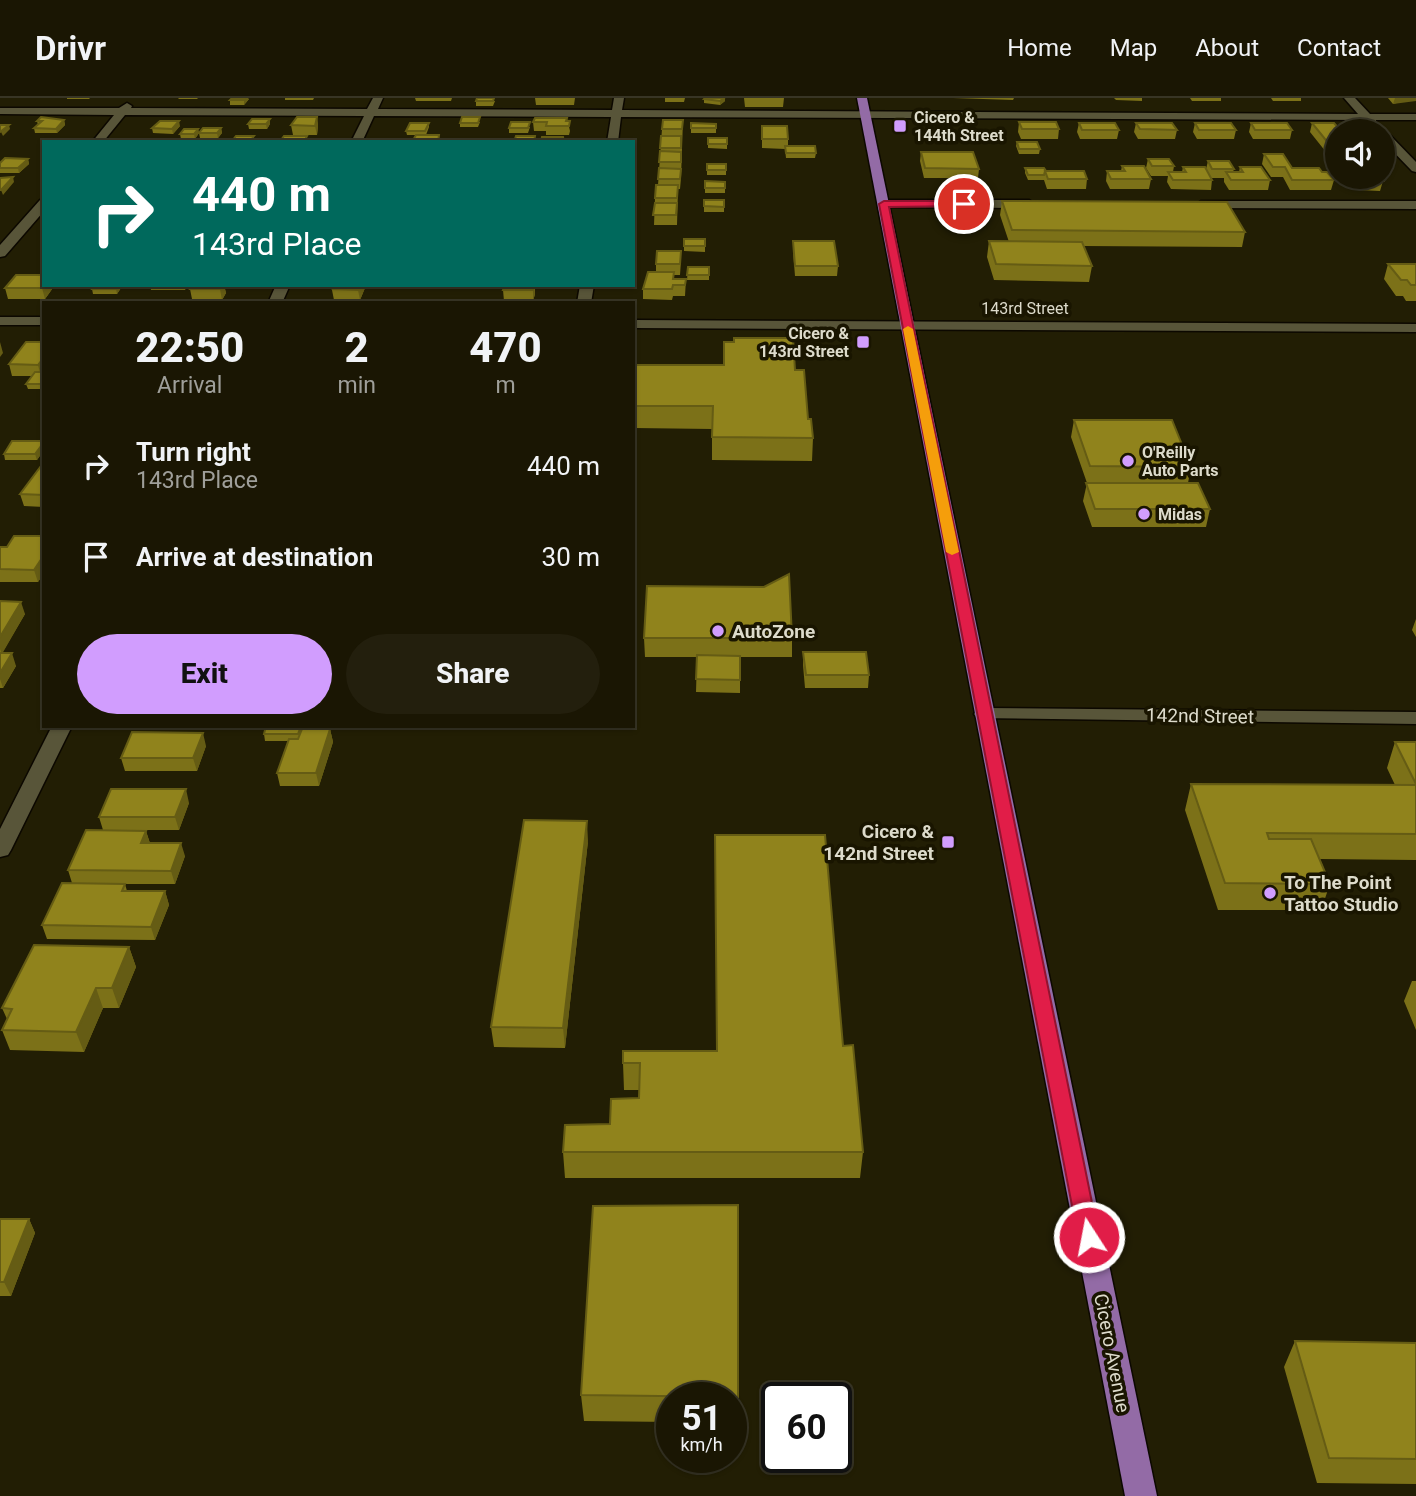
<!DOCTYPE html>
<style>
:root{--surface:#1a1603;--page:#231f0d;--text:#f1f3f6;--muted:#9f9f9a;--line:#383525;--accent:#d19dfe}
body{margin:0;font-family:Roboto,sans-serif;background:var(--page);color:var(--text);height:100vh;display:flex;flex-direction:column;font-size:26px;white-space:nowrap}
*{box-sizing:border-box;margin:0}
p{font-size:23px;color:var(--muted)}
.icon{flex:none;width:38px;height:38px;fill:none;stroke:currentColor;stroke-width:2;stroke-linecap:round;stroke-linejoin:round}
.map{position:relative;flex:1;overflow:hidden}
.drawer{position:absolute;left:42px;top:203px;width:593px;height:427px;display:flex;flex-direction:column;background:var(--surface);border-radius:0px;box-shadow:0 2px 5px #0004,0 0 0 2px var(--line)}
.drawer>*{flex:none}
.hud{position:absolute;left:42px;top:42px;width:593px;height:147px;border-radius:0px;box-shadow:0 2px 5px #0004,0 0 0 2px var(--line);background:#00695c;color:#fff;overflow:hidden}
.buttons{position:absolute;left:1325px;top:21px;display:grid;gap:14px}
.buttons a{display:grid;place-items:center;width:70px;height:70px;border-radius:50%;background:var(--surface);box-shadow:0 2px 5px #0004,0 0 0 2px var(--line);font-size:35px}
.speed{position:absolute;left:656px;top:1284px;display:flex;gap:14px;font-size:35px;font-weight:700;text-align:center}
.speed>*{display:grid;place-content:center;width:91px;height:91px;border-radius:50%;background:var(--surface);box-shadow:0 2px 5px #0004,0 0 0 2px var(--line);line-height:1}
.speed small{font-size:18px;font-weight:400}
.speed .limit{border:4px solid #111;border-radius:10px;background:#fff;color:#111}
.pin{position:absolute;display:grid;place-items:center;width:60px;height:60px;color:#fff;margin:-30px;border:4px solid #fff;border-radius:50%;box-shadow:0 2px 7px #0007}
.me{position:absolute;width:77px;margin:-38px;rotate:349deg;stroke-linejoin:round;filter:drop-shadow(0 0 5px #0008)}
.turn{display:flex;align-items:center;gap:24px;height:147px;padding:0 35px;font-size:32px}
.turn .icon{width:91px;height:91px;stroke-width:2.5}
.turn b{display:block;font-size:49px;line-height:60px}
.eta{display:flex;justify-content:space-evenly;align-items:center;height:119px;text-align:center}
.eta b{font-size:42px;font-weight:800;line-height:49px}
.cta{display:flex;gap:14px;margin-top:auto;padding:14px 35px}
.cta a{flex:1;height:80px;border-radius:42px;background:var(--accent);color:#111;font-size:28px;font-weight:800;line-height:80px;text-align:center}
.cta a+a{background:var(--page);color:var(--text)}
ul{padding:0;list-style:none}
li{display:flex;align-items:center;gap:21px;height:91px;padding:0 35px}
li div{flex:1}
li b{display:block;font-size:26px}
li em{font-style:normal}
header{display:flex;align-items:center;gap:42px;box-sizing:border-box;height:98px;padding:0 35px;background:var(--surface);border-bottom:2px solid var(--line)}
header strong{font-size:33px}
nav{display:flex;gap:38px;margin-inline-start:auto;font-size:24px}
.map>svg:first-child{display:block}
.lines{fill:none;stroke-linecap:round;stroke-linejoin:round}
.street-casing{stroke:#0c0800;stroke-width:3}
.primary-casing{stroke:#0c0800;stroke-width:3}
.street{fill:#585539;fill-rule:evenodd}
.primary{fill:#936ba6;fill-rule:evenodd}
.wall{fill:#7c7118}
.shaded-wall{fill:#655c14}
.building{fill:#90831c;stroke:#655c14;stroke-width:2}
.route{fill:#e11d48;stroke:#92132f;stroke-width:2}
.slow{fill:#f59e0b}
.poi-dot{fill:#d19dfe;stroke:#191500;stroke-width:2.5}
.labels{text-anchor:middle;dominant-baseline:central;stroke-width:7;stroke-linejoin:round;paint-order:stroke}
.far-poi-label{font-size:16px;font-weight:bold;fill:#dddbcb;stroke:#191500;text-anchor:start}
.far-street-label{font-size:16px;fill:#dddbcb;stroke:#191500}
.poi-label{font-size:19px;font-weight:bold;fill:#dddbcb;stroke:#191500;text-anchor:start}
.street-label{font-size:19px;fill:#dddbcb;stroke:#191500}
</style>
<header>
<strong>Drivr</strong>
<nav><a>Home</a><a>Map</a><a>About</a><a>Contact</a></nav>
</header>
<div class="map">
<svg width="1416" height="1398" viewBox="0 0 1416 1398">
<rect width="100%" height="100%" fill="#221e04"/>
<g class="lines">
<g class="street-casing">
<path id="street" d="M373,0H383L378,11L612,12L614,0H624L622,12L1358,16L1344,0H1355L1370,16H1416V22H1376V26L1372,27L1364,22L621,19L618,44H607L611,19L374,18L362,44H351L364,18L125,17L103,44H92L114,17L0,16V10H119L127,5L132,8L131,10L367,11Z
M1378,33H1386L1416,64V74L1412,73L1382,42V33Z
M44,101V113L5,158L0,159V147L40,102Z
M884,102H1029L1035,106L1029,110L880,109L878,106Z
M1201,103H1416V111L1197,110L1195,107Z
M276,187H290L282,205H268Z
M580,187H594L591,205H577Z
M0,219H44V227H0Z
M634,222L1416,226V234L634,230Z
M984,610L1416,614V626L977,620L974,616L977,612Z
M52,628H72L11,752L8,757L0,759V731Z"/>
</g>
<g class="primary-casing">
<path id="primary" d="M857,0H867L1157,1398H1125Z"/>
</g>
<use href="#street" class="street"/>
<use href="#primary" class="primary"/>
</g>
<path class="wall" d="M67,0H90L89,1H67Z
M178,0H198L197,1H179Z
M285,0H314L313,2H285Z
M415,0H452L451,3H416Z
M535,0H575L574,7H536Z
M665,0H685L684,4H665Z
M744,0H784L783,9H745Z
M953,0H1014L1013,2Z
M1114,0H1142V3L1116,2Z
M1190,0H1221V3H1192Z
M1271,0H1301V3H1273Z
M1388,0H1416L1393,6Z
M249,1L244,7H230V2Z
M704,1L725,3L720,7L704,5Z
M476,3H495L493,8H476Z
M317,19L318,28L317,37H293L291,27Z
M567,20L570,33L569,37H546V33H534L533,24Z
M64,22L65,27L57,35H35L34,30L38,27L37,23Z
M683,22L681,80L680,91H678L677,127H654L655,100L658,87L662,31Z
M480,24L478,29H460V25Z
M1019,24L1059,31L1058,41H1021L1018,34Z
M429,25V29L426,37H407L406,33Z
M691,25L716,26V35H691Z
M1079,25L1119,32L1117,41H1080L1077,34Z
M1136,25L1177,32L1175,41H1138L1134,34Z
M1195,25L1236,32L1234,41H1197L1193,34Z
M1251,25L1292,32L1290,41H1253L1249,34Z
M1312,25L1337,33V69H1328L1324,63L1326,54L1310,34Z
M248,26H270L267,31H249Z
M180,28L173,36L153,35L152,30Z
M762,28L788,41V48L816,55L815,60H786L785,51L762,50Z
M530,29L528,35H509V30Z
M221,30L222,35L218,40H200L199,35Z
M198,31L199,35L195,41H181L180,36Z
M708,40H727V51L708,50Z
M1017,44L1040,51L1039,56H1019L1016,48Z
M921,54L979,71L978,80H924L920,63Z
M1264,56L1292,70L1322,74L1334,82L1331,92H1290L1283,79H1271L1262,66Z
M28,61L29,66L19,75H0V65Z
M1148,61L1174,68L1173,74H1182L1183,69L1206,71L1208,63L1234,71L1233,74H1239L1240,69L1270,82L1268,92H1229L1224,84V80H1211L1212,82L1211,92L1171,91L1167,84L1168,78H1151L1146,70Z
M707,66H726V77H707Z
M1122,68L1151,81L1149,91H1110L1106,83L1107,73H1121Z
M1025,70L1087,81L1086,91H1047L1044,82H1028L1025,75Z
M1347,79H1380L1383,83L1380,93L1357,92Z
M705,83L725,84V95H705Z
M704,102H724V114H704Z
M1002,103L1245,134L1242,149L1083,148L1092,168L1089,184L994,182L987,159L989,143L1009,144L1000,117Z
M705,141V154L684,153V148Z
M793,143L838,168L837,178H795L793,153Z
M44,163V173H41L40,168Z
M681,163L680,177H674V181H686L685,198H673L672,202L643,201V191L656,174V166Z
M1388,166H1416V203H1406L1403,198H1396L1384,181Z
M688,169H709V182H687Z
M55,187L45,201H8L5,190Z
M123,187L117,196H93L92,191Z
M150,187H188L185,192H151Z
M224,187L226,195L222,202L192,201L190,191Z
M331,187H365V190L360,202H334Z
M386,187H410L409,191H387Z
M535,187V196L533,203H504L503,192Z
M44,244V291H28L26,286L32,278H12L9,266Z
M634,267L795,272L813,340L812,363L712,362V331L634,330Z
M1074,322L1191,369L1188,385L1210,411L1206,429H1092L1083,403L1087,385L1071,339Z
M44,343V352L37,362H5L4,356Z
M44,368V409L24,408L20,396Z
M44,438V475L38,484H0V449H7Z
M0,503L25,516L2,555L16,568L3,590H0Z
M1416,521V539L1412,532Z
M644,540H792V559H740V595L696,594L697,559H645Z
M803,554L869,577L868,590H805L803,567Z
M144,628H215L214,630L145,629Z
M266,628H304L303,631H330L333,644L319,688H280L277,675L288,643H265L264,636Z
M1395,644H1416V762L1320,761L1330,786L1321,812H1218L1185,712L1191,686L1395,687L1387,670Z
M206,648L197,673H125L121,660Z
M189,705L179,732H103L99,719Z
M146,733L150,745L185,758L175,786H125L127,793H165L169,807L155,842L47,841L42,827L72,785L68,772Z
M588,743L565,950L494,949L491,929Z
M129,849L136,869L119,910H103L84,954L10,952L2,932L7,921L2,910Z
M1412,883H1416V932L1404,903Z
M843,948L863,1054L860,1080H565L563,1054L610,1026L639,1000V992H624L623,965L716,953Z
M0,1121H29L35,1135L11,1198H0Z
M1295,1243L1416,1245V1386L1317,1385L1284,1269Z
M581,1297L738,1299V1324H732V1300H672V1324L584,1323Z"/>
<path class="shaded-wall" d="M245,0H248L249,1L244,7V2Z
M724,0H725V3L720,7V3Z
M1395,0H1416V3L1393,6Z
M317,19L318,28L317,37L315,28Z
M270,21V26L267,31L266,26Z
M64,22L65,27L57,35L56,31Z
M179,23L180,28L173,36L172,31Z
M9,27L10,31L3,38L1,34Z
M221,30L222,35L218,40L217,35Z
M198,31L199,35L195,41L194,36Z
M28,61L29,66L19,75L18,70Z
M13,79L14,84L3,97L1,92Z
M44,187H55L45,201L42,190Z
M118,187H123L117,196L116,191Z
M220,187H224L226,195L222,202L220,191Z
M360,187H365V190L360,202L358,192Z
M534,187L535,196L533,203V192Z
M0,244L3,255L0,259Z
M44,259V274L41,278L38,267Z
M44,344V352L37,362L35,356Z
M42,460L44,467V475L38,484L34,472Z
M21,504L25,516L2,556L0,551V539Z
M12,555L16,568L3,590L0,581V575Z
M330,631L333,644L319,688L316,675Z
M203,635L206,648L197,673L193,660Z
M186,691L189,705L179,732L175,719Z
M587,723L588,743L565,950L563,930Z
M146,733L150,746L141,745Z
M181,745L185,758L175,786L171,773Z
M165,793L169,807L155,842L151,829Z
M129,849L136,869L119,910L112,890Z
M96,890L103,910L84,954L76,934Z
M29,1121L35,1135L11,1198L4,1184Z"/>
<path class="building" d="M232,0H245L244,2H230Z
M477,0H494L493,3H476Z
M705,0H724L720,3L704,1Z
M41,19L64,22L56,31L34,30L42,23H37Z
M297,19H317L315,28L291,27Z
M462,19H480L478,25H460Z
M535,20H567L566,23H570L569,28H546L547,24H533Z
M252,21H270L266,26H248Z
M663,22H683L682,31H662Z
M160,23H179L172,31L152,30Z
M511,24H530L528,30H509Z
M1019,24H1056L1059,31H1022Z
M410,25H429L425,33H406Z
M691,25L716,26V30H691Z
M1079,25H1115L1119,32H1082Z
M1136,25H1172L1177,32L1140,31Z
M1195,25H1231L1236,32H1199Z
M1251,25H1287L1292,32H1255Z
M1312,25H1334L1341,33H1337V38H1336H1337V46H1329Z
M0,27H9L0,34Z
M762,28H787L788,41H762Z
M203,30H221L217,35H199Z
M184,31H198L194,36H180Z
M416,37H439L438,44H412Z
M236,38H254L250,43H232Z
M284,38H307L304,44H285L286,42H281Z
M516,38H535L534,44H514Z
M661,38H681V50H660Z
M542,39H563L564,44H541Z
M708,40H727V46H708Z
M1017,44H1037L1040,51H1019Z
M785,48H815L816,55H786Z
M660,53L681,54V64H659Z
M921,54H973L979,71L925,70Z
M1326,54H1337V60H1330Z
M1264,56H1283L1292,70H1319L1322,74H1327L1334,82H1292L1285,69H1273Z
M5,60L28,61L18,70H0V65Z
M1148,61H1169L1174,68H1152Z
M1208,63H1229L1234,71H1212Z
M707,66H726V72H707Z
M1122,68H1144L1151,81H1111L1107,73H1125Z
M1183,69H1205L1212,82H1173L1168,74H1186Z
M1240,69H1261L1270,82H1231L1226,74H1243Z
M659,70L681,71L680,81H658Z
M1025,70H1044L1046,73H1045L1044,77H1028Z
M1045,73H1084L1087,81H1048Z
M13,79L1,92H0V80Z
M1357,79H1380L1383,83L1359,82Z
M705,83L725,84V90H705Z
M656,87H678L677,100H655Z
M704,102H724V109L704,108Z
M1002,103L1227,104L1245,134L1012,132Z
M655,105H677L676,117H653Z
M684,141H705V148H684Z
M793,143H834L838,168H795Z
M989,143L1082,144L1092,168L996,166Z
M657,153H681L680,166H656Z
M1388,166H1416V187H1411L1407,182H1401Z
M688,169H709V177H687Z
M648,174H674L673,181H686L685,187H673L672,191H643Z
M16,177H44V187L42,190H5Z
M94,187H118L116,191H92Z
M192,187H222L220,191H190Z
M335,187H360L358,192L333,191Z
M505,187H534L533,192H503Z
M734,240H793L795,272H804L808,321H811L813,340L712,339L713,308H634V267H724V244H734Z
M26,244H44V259L38,267L9,266Z
M35,274H44V286H26Z
M1074,322H1172L1191,369L1090,368Z
M12,343H44V344L35,356H4Z
M41,368H44V397L20,396Z
M1086,385H1198L1210,411H1095Z
M14,438H44V460H42L34,472L0,471V449H7Z
M789,476L792,540H644L647,488L764,489Z
M0,503L21,504L0,539Z
M803,554H866L869,577H806Z
M0,555H12L0,575Z
M697,557L740,558V582L696,581Z
M266,628H301L298,636H264Z
M302,631H330L316,675H277L289,641H298Z
M132,634L203,635L193,660H121Z
M1395,644H1416V686Z
M1191,686L1416,687V736L1267,735L1269,741H1311L1330,786L1225,785Z
M111,691H186L175,719H99Z
M524,722L587,723L563,930L491,929Z
M86,732L146,733L141,745H181L171,773L68,772Z
M715,737H825L843,948L853,947L863,1054H563L565,1027L610,1026L611,1001L639,1000L640,965H623V953H717Z
M62,785L125,786L122,793H165L151,829L42,827Z
M34,847L129,849L112,890H96L76,934L2,932L12,911L2,910Z
M738,1107V1299L581,1297L593,1108Z
M0,1121H29L4,1184H0Z
M1295,1243L1416,1245V1361L1329,1360Z"/>
<path class="route" d="M964,103L967,104V108L889,109L1099,1139L1096,1146L1089,1148L1081,1146L1078,1139L879,106L884,103Z"/>
<path class="slow" d="M908,228L913,231L959,454L952,457L946,454L903,231Z"/>
<g class="poi-dot">
<rect x="893" y="21" width="14" height="14" rx="3.5"/>
<rect x="856" y="237" width="14" height="14" rx="3.5"/>
<circle cx="1128" cy="363" r="7"/>
<circle cx="1144" cy="416" r="7"/>
<circle cx="718" cy="533" r="7"/>
<rect x="941" y="737" width="14" height="14" rx="3.5"/>
<circle cx="1270" cy="795" r="7"/>
</g>
<g class="labels">
<g class="far-poi-label">
<text x="914" y="19">Cicero &amp;<tspan x="914" dy="18">144th Street</tspan></text>
<text x="849" y="235" text-anchor="end">Cicero &amp;<tspan x="849" dy="18">143rd Street</tspan></text>
<text x="1142" y="354">O'Reilly<tspan x="1142" dy="18">Auto Parts</tspan></text>
<text x="1158" y="416">Midas</text>
</g>
<g class="far-street-label">
<text x="1025" y="210">143rd Street</text>
</g>
<g class="poi-label">
<text x="732" y="533">AutoZone</text>
<text x="934" y="733" text-anchor="end">Cicero &amp;<tspan x="934" dy="22">142nd Street</tspan></text>
<text x="1284" y="784">To The Point<tspan x="1284" dy="22">Tattoo Studio</tspan></text>
</g>
<g class="street-label">
<text transform="translate(1200 618) rotate(1)">142nd Street</text>
<text transform="translate(1112 1255) rotate(79)">Cicero Avenue</text>
</g>
</g>
</svg>
<div class="buttons">
<a><svg class="icon" aria-label="sound" viewBox="0 0 24 24"><path d="M4 9h4l5-4v14l-5-4H4zM17 9q2 3 0 6"/></svg></a>
</div>
<div class="speed"><div>51<small>km/h</small></div><div class="limit">60</div></div>
<div class="pin" style="left:964px;top:106px;background:#d93025"><svg class="icon" aria-label="arrive" viewBox="0 0 24 24"><path d="M6 21V4h12l-3 4 3 4H6"/></svg></div>
<svg class="me" style="left:1089px;top:1139px" viewBox="-20 -20 40 40"><circle r="17" fill="#e11d48" stroke="#fff" stroke-width="3"/><path d="M0-11L8 9 0 5-8 9z" fill="#fff"/></svg>
<div class="hud">
<div class="turn"><svg class="icon" aria-label="right" viewBox="0 0 24 24"><path d="M7 20v-9h11M14 6l5 5-5 5"/></svg><div><b>440 m</b>143rd Place</div></div>
</div>
<section class="drawer">
<div class="eta">
<div><b>22:50</b><p>Arrival</p></div>
<div><b>2</b><p>min</p></div>
<div><b>470</b><p>m</p></div>
</div>
<ul>
<li><svg class="icon" aria-label="right" viewBox="0 0 24 24"><path d="M7 20v-9h11M14 6l5 5-5 5"/></svg><div><b>Turn right</b><p>143rd Place</p></div><em>440 m</em></li>
<li><svg class="icon" aria-label="arrive" viewBox="0 0 24 24"><path d="M6 21V4h12l-3 4 3 4H6"/></svg><div><b>Arrive at destination</b></div><em>30 m</em></li>
</ul>
<div class="cta"><a>Exit</a><a>Share</a></div>
</section>
</div>
